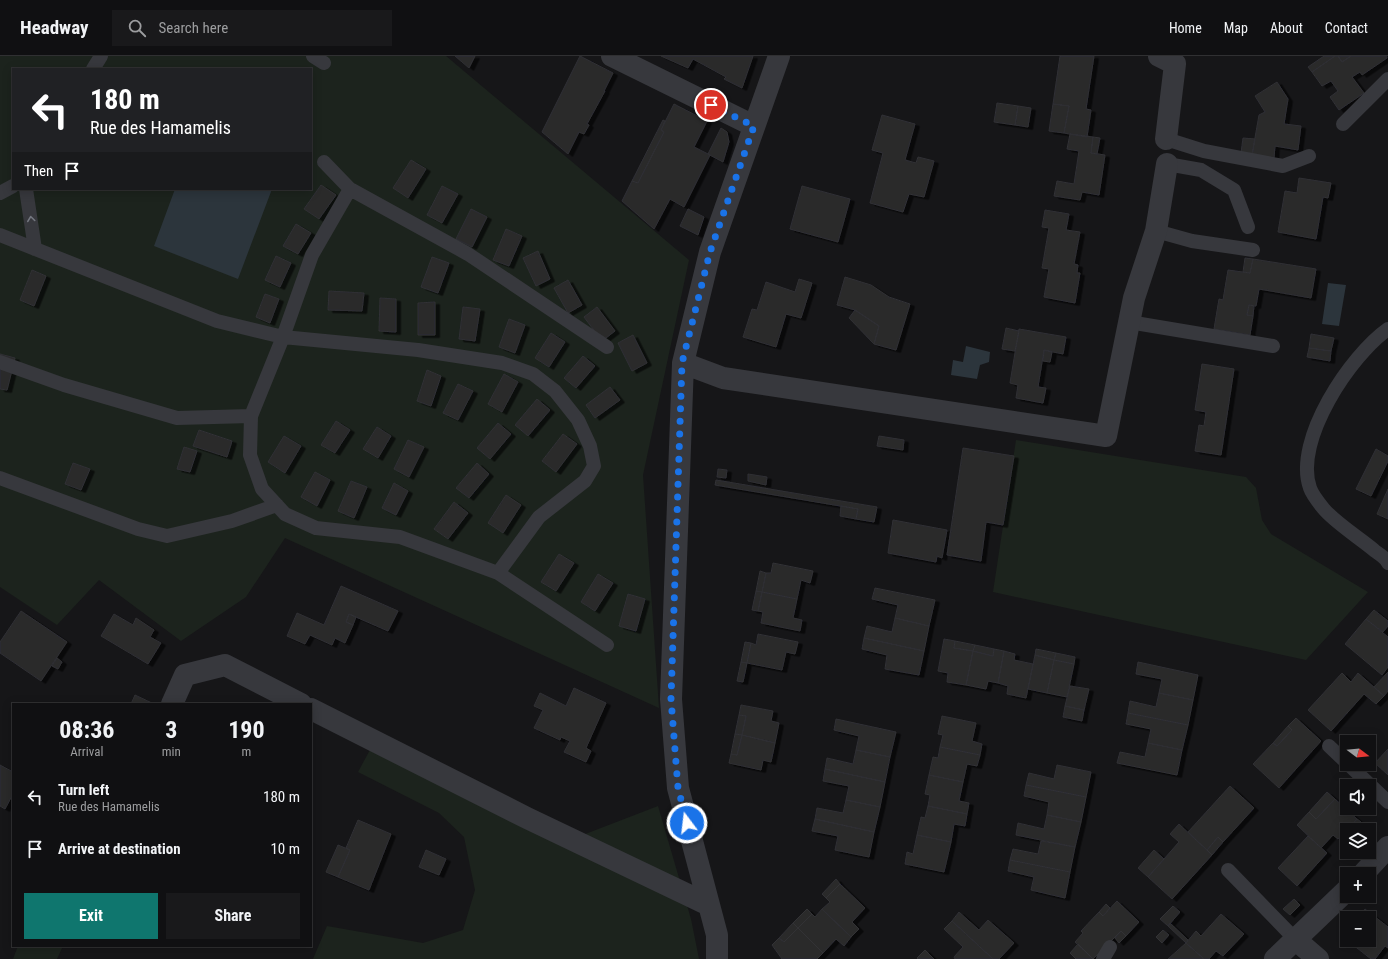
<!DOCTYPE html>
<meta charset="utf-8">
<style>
:root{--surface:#101012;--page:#19191b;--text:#f1f3f6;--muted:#9c9d9f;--line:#303032;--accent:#0f766e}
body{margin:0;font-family:"Roboto Condensed",sans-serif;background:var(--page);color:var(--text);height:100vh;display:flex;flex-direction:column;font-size:15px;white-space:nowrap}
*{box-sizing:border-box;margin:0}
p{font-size:13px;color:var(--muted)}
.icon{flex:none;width:22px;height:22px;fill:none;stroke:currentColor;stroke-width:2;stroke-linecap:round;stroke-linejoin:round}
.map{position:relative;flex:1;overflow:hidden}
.sheet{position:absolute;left:12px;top:647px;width:300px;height:244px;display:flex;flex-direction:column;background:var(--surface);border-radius:0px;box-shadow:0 2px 10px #0003,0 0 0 1px var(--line)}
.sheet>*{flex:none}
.banner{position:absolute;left:12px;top:12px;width:300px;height:122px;border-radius:0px;box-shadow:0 2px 10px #0003,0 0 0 1px var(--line);background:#202124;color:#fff;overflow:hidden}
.needle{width:26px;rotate:106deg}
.tools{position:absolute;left:1340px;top:679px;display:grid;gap:8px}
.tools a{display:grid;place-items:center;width:36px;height:36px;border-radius:0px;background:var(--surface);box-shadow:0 2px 10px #0003,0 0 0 1px var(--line);font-size:20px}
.pin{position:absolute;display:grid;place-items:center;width:34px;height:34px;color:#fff;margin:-17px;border:2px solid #fff;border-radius:50%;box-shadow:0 1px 4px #0007}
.me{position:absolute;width:44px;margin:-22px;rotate:345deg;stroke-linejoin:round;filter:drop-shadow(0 0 3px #0008)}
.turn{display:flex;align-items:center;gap:14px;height:84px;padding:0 12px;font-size:18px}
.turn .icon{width:52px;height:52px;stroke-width:2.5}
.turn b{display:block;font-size:28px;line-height:34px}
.then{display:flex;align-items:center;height:38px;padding:0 12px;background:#0003;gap:8px;font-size:15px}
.eta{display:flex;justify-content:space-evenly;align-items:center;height:68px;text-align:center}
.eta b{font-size:24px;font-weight:700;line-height:28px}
.cta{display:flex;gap:8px;margin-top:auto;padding:8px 12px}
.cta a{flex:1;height:46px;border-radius:0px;background:var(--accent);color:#fff;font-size:16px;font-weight:700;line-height:46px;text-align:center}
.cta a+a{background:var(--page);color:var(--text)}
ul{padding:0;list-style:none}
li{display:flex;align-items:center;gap:12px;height:52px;padding:0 12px}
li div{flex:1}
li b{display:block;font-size:15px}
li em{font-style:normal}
header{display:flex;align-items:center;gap:24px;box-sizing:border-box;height:56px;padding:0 20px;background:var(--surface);border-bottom:1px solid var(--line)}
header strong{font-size:19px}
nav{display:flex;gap:22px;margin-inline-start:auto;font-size:14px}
.search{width:280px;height:36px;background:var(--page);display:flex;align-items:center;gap:10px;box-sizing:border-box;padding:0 14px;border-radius:0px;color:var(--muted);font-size:15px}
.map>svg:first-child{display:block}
.green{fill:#1c231d;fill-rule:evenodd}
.water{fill:#2c353c}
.building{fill:#29292c;stroke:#303034;filter:url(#shadow)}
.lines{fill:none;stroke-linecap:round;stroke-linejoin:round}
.service{stroke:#37383d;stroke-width:14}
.minor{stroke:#37383d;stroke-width:22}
.oneway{stroke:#757881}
.route{stroke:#1a73e8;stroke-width:7;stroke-dasharray:0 12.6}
</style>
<header>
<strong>Headway</strong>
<div class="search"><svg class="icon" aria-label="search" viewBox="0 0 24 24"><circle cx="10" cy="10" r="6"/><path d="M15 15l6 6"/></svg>Search here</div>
<nav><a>Home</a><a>Map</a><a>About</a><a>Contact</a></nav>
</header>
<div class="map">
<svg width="1388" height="903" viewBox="0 0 1388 903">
<defs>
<filter id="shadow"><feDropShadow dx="4.5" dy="2.5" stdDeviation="0" flood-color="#0009"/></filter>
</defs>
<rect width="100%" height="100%" fill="#161618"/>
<path class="green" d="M0,0H446L689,204L643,419L659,652L285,482L246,541L181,585L99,524L57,569L0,531ZM13,13H311V133H13Z
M1016,384L1246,421L1256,432L1262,464L1271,478L1368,536L1306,604L993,536Z
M371,692L562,787L658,750L691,863L699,903H313L327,870L423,887L463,874L475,834L464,781L439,757L358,716Z
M18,890H63L57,903H13Z"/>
<path class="water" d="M175,133H272L238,223L154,190Z
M1328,227L1346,229L1339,270L1322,268Z
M966,290L990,296L989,306L980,309L977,323L951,319L953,304L963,306Z"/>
<path class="building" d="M455,0H475L469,12Z
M580,0L613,17L604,35H605L587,68L589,69L584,78L579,76L568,98L542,76Z
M661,0H753L742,32L724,23L726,21L693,3L688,12Z
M1060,0H1094L1086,53L1091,54L1087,81L1064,77L1069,50L1053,48Z
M1324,0H1335L1312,16L1308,11Z
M1335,0H1338L1342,6L1351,0H1386L1387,2L1362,19L1360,16L1352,21L1364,37L1339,54L1330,41L1338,35L1331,25L1322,30L1312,16Z
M1338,0H1351L1342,6Z
M1277,26L1288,43L1284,68L1301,70L1298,94L1275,90L1274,102L1252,99L1259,59L1265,56L1255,40Z
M997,47L1018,50L1015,69L994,66Z
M674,48L707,65L694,91L710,99L684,151L670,143L654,173L622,145L632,125L638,127L664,76L661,74Z
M1053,48L1069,50L1064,77L1049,75Z
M1018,50L1031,52L1028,71L1015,69Z
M882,59L915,68L905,104L916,107L918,101L934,105L924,141L909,138L903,156L870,147L883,97L872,94Z
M663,64L665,65L661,74L664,76L638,127L632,125Z
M721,72L727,76L729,86L723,106L708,98Z
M1070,78L1093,81L1091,97L1105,99L1099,139L1082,136L1080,144L1054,140L1057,125L1074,128L1079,95L1067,93Z
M1093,81L1100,82L1097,98L1091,97Z
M1243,82L1255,83L1252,99L1241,97Z
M411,104L426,113L408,142L393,132Z
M1299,122L1331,127L1328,142L1323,141L1316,183L1278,176L1285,135L1297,137Z
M321,129L336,139L319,163L304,153Z
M442,130L458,138L442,167L427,159Z
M802,130L850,143L838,186L790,173Z
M471,153L487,161L472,191L456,183Z
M688,153L704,161L698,179L680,170Z
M1045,154L1069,158L1066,174L1080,176L1074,208L1078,209L1077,217H1080L1075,247L1044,241L1049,213L1042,212L1049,172L1042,171Z
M296,168L311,177L298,198L283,190Z
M506,173L522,180L509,210L493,204Z
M538,195L550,223L536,230L523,202Z
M276,200L291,207L280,231L265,224Z
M432,201L449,207L438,237L421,231Z
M1245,202L1253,203L1250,217L1243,216Z
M1253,203L1316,213L1311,242L1259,233L1256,250L1249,249L1247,259L1253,260L1250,279L1214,273L1219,243L1223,244L1228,214L1250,217Z
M32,214L46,220L34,250L20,244Z
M845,221L871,229L889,241L910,248L896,294L874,288L879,270L855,254L837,249Z
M799,223L812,227L801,262L786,258L776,291L743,281L752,253L757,254L766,226L795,236Z
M568,224L582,249L568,257L554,232Z
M329,235L364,237L362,255L328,254Z
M265,238L279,243L270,267L256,261Z
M380,242L396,243V276L379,275Z
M435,246V279H418V247Z
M1249,249L1254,250L1253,260L1247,259Z
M463,251L480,253L475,285L459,283Z
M597,251L615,275L602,285L584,261Z
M855,254L879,270L874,288L849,262Z
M509,263L525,269L515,297L499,291Z
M1006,272L1019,275L1015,295L1002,293Z
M1019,273L1066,281L1063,298L1044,294L1038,331L1046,332L1043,347L1016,342L1018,329L1010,327Z
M551,277L565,286L549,311L535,302Z
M1311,278L1334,282L1331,295L1309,292Z
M633,279L647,307L632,315L618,287Z
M1309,292L1331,295L1330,305L1307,301Z
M1044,294L1052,296L1050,306L1043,305Z
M0,298L15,302L7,334L0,333Z
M583,300L595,310L576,332L564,322Z
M1202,308L1234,313L1221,399L1195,395L1199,369L1204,370L1206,356L1195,354Z
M427,314L441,320L431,350L417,345Z
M504,318L518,326L502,356L488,348Z
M458,328L473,335L458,364L443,357Z
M610,331L620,344L595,362L586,349Z
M537,343L550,354L528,380L515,369Z
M336,365L350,374L335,397L321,389Z
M498,367L511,378L490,403L477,392Z
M377,371L391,380L378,402L363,393Z
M199,374L232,385L227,401L193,390Z
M563,378L577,388L556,416L542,405Z
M284,380L301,390L285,417L268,406Z
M879,380L904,384L903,394L877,390Z
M408,384L424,391L409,421L394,413Z
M184,391L197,395L190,416L177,413Z
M963,392L1014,400L1003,469L986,466L981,505L947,499Z
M1376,393L1388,400V405L1371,440L1356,433Z
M73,407L90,413L81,434L65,428Z
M477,407L489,418L469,442L456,432Z
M718,413L727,414L726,422L717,421Z
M315,416L330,424L317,450L301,441Z
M748,418L767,421L766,429L748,425Z
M716,424L877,451L874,466L856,463L858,453L715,429Z
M351,425L367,431L354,462L338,455Z
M394,427L408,435L396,459L382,452Z
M1388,433V463L1377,458Z
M506,439L521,449L503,477L488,467Z
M454,446L468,457L448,483L434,473Z
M841,450L858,453L856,463L840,460Z
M893,464L947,474L942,502L937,500L936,506L888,497Z
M559,498L574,507L556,535L541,526Z
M773,507L813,515L810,527L801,524L797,543L762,536L766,517H771Z
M760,515L766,517L762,536L756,535Z
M598,518L613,527L595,555L581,546Z
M341,530L398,555L388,575L349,558L346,566L353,569L345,587L335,582L332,589L310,579L305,588L287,580L297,557L324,569Z
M875,532L935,544L929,570L895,562L898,549L872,543Z
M756,535L762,536L758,555L752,554Z
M762,536L797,543L793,562L802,564L800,575L761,567L763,556L758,555Z
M628,538L645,543L636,575L619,570Z
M1374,554L1388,565V570L1383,576L1366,563Z
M21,555L67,586L41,625L0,597V586Z
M114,558L133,569L136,562L154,574L150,581L161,587L148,608L101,580Z
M349,558L356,561L353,569L346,566Z
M895,562L929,570L924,595L864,582L867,570L892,576Z
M1366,563L1388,581V611L1382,619L1345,588Z
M758,578L798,586L795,598L786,596L782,614L747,607L751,587L756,589Z
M864,582L924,595L919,619L885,613L887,599L862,593Z
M944,583L955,585L954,592L973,595L966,629L947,626L948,617L938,615Z
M955,585L975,589L973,595L954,592Z
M745,586L751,587L747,607L741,606Z
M975,589L994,593L993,600L973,595Z
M994,593L1004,595L998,627L988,625L986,633L966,629L973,595L993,600Z
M1036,593L1056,597L1054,604L1035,599Z
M1004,595L1015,598L1014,604L1033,608L1026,642L1007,638L1008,630L998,627Z
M1056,597L1075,601L1074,608L1054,604Z
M1035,599L1054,604L1047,637L1028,633Z
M57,602L62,606L58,613L52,610Z
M1054,604L1074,608L1067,641L1047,637Z
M741,606L747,607L743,626L737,625Z
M1138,606L1198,619L1193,644L1159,637L1162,623L1136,618Z
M1388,616V635L1384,640L1374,631Z
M1342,617L1351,626L1358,617L1384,640L1376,648L1364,638L1331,675L1308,654Z
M1070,630L1089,633L1084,654L1065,650Z
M574,632L606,647L586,692L591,695L586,706L564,696L570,685L561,681L560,684L534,672L543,654L534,650L540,637L566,650Z
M1159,637L1193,644L1188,669L1128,657L1130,645L1156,651Z
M135,639L154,648H131Z
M741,649L773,655L771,665L779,667L775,687L742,679L746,660L739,659Z
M1065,650L1084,654L1082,665L1063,661Z
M1128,657L1188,669L1182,694L1148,687L1151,673L1126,668Z
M739,659L746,660L742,679L735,678Z
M942,660L976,667L972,685L982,688L980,699L940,691L943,679L938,678Z
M1296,662L1321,685L1279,732L1253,708L1273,687L1277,690L1292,674L1288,670Z
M836,663L896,676L890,701L856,694L859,680L834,674Z
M1288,670L1292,674L1277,690L1273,687Z
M735,678L742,679L737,699L731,698Z
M742,679L775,687L771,706L763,704L761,714L729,707L731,698L737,699Z
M1148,687L1182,694L1177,719L1117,707L1120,696L1145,701Z
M940,691L980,699L977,710L967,708L963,726L929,719L933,701L938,702Z
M1388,693V719L1375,707Z
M856,694L890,701L885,726L825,713L827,702L853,708Z
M0,709L13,716V738L5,753L0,750Z
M1057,709L1091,716L1086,741L1026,729L1029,717L1054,723Z
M825,713L885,726L880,751L846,744L849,730L823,725Z
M929,719L963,726L959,745L969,747L967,758L928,750L930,739L925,738Z
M1026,729L1086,741L1081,766L1047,759L1049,746L1024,740Z
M1230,730L1254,752L1223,786L1218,781L1207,794L1188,776Z
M1327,736L1335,743L1316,763L1309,756Z
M1335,743L1357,763L1338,783L1333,779L1321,792L1297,769L1309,756L1316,763Z
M846,744L880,751L874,776L815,763L817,752L843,757Z
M928,750L967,758L965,770L954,768L951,786L917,779L921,761L925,762Z
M1047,759L1081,766L1075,791L1016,779L1018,767L1044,773Z
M815,763L874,776L869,801L835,794L838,780L812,775Z
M1357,763L1361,766L1354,774L1350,771Z
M358,764L391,778L369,834L338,821L350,794L346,792Z
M1179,768L1212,799L1172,843L1148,821L1179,786L1170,778Z
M917,779L951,786L944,816L905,808L907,796L913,798Z
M1308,780L1327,797L1297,830L1278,812Z
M1218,781L1223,786L1212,799L1207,794Z
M1041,785L1075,791L1070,816L1010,804L1013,793L1038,798Z
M338,789L350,794L338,821L326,816Z
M426,794L446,803L439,819L419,811Z
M1154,794L1164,803L1148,821L1138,812Z
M1010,804L1070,816L1065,842L1031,834L1034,821L1008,815Z
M836,823L840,828L826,842L822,838Z
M840,828L865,852L852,866L859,873L851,881L822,853L830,846L826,842Z
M1294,843L1300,849L1290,859L1283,853Z
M1117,845L1139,866L1126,880L1121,875L1093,903L1075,886L1083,877L1081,875L1099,856L1103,860Z
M1106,848L1110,852L1103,860L1099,856Z
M1173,850L1180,856L1168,870L1160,863Z
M807,853L812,858L798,872L793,867Z
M822,853L851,881L844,890L836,883L823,897L798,872L812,858L815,861Z
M1365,853L1388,871V892L1385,890L1375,903H1371L1343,881L1347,875V884H1369V862H1358Z
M959,856L979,874L988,864L1014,887L999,903H993L952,865Z
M1221,858L1244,878L1223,900L1216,895L1209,903H1204L1186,887L1196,875L1201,880Z
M952,865L993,903H955L954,901L963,891L944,873Z
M793,867L798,872L784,886L779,882Z
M1170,867L1188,884L1186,887L1168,870Z
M798,872L823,897L817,903H782L772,889L779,882L784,886Z
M1163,874L1169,879L1162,887L1156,881Z
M1121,875L1126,880L1119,887L1115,882Z
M1186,887L1204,903H1168Z
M1078,888L1093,903H1076L1070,897Z
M925,894L934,903H918L917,902Z"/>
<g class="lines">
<path class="service" d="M313,0L324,7
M93,13L101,0
M1343,68L1388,23
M1166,83L1204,95L1283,110L1309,100
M324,106L350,133L468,198L607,291
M1167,108L1201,114L1234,134L1248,171
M26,133L35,193
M350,133L312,199L283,281L251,360L250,399L262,433L285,458L316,472L400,481L498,517L607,589
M0,137L13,130
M1156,175L1192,185L1253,194
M0,179L217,265L283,281L418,294L502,307L533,318L555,335L578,364L590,390L594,410L585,425L539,461L498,517
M1129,266L1273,290
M1388,273C1351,299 1293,384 1310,432C1312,438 1319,447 1323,452C1334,466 1361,483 1375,495C1379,498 1386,502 1388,507
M0,306L64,329L177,362L251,360
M0,422L138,473L167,480L232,465L277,449
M1329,690L1347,707
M1348,708L1388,746
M1228,814L1296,884
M1103,903L1110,891"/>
<path class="minor" d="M612,0L754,70
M1159,0L1175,8L1166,83
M683,307L723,322L1106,380L1134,242L1156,175L1167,108
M172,648L185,619L225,609L301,648
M311,653L527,762L709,849
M1363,818L1388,791
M1296,884L1318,903
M717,903V879L678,732L671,643L683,307L710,196L779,0
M1275,903L1347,834"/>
</g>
<defs><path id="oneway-chevron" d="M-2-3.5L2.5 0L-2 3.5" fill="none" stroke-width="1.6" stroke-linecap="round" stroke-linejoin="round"/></defs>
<use class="oneway" href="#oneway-chevron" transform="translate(31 163) rotate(-98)"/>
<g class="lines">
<path class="route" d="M687,767L678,732L671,643L682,307L710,196L754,70L711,49"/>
</g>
</svg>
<div class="tools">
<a><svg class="needle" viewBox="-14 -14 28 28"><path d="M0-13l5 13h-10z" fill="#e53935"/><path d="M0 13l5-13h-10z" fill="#9c9d9f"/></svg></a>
<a><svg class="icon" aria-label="sound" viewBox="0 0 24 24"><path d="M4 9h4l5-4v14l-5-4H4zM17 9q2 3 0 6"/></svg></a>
<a><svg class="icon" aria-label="layers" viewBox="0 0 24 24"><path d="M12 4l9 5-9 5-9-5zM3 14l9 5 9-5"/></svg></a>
<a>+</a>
<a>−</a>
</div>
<div class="pin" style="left:711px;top:49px;background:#d93025"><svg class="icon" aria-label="arrive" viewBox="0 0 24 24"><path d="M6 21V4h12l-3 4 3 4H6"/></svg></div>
<svg class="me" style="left:687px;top:767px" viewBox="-20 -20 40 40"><circle r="17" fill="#1a73e8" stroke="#fff" stroke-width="3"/><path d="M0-11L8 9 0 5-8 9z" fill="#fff"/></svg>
<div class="banner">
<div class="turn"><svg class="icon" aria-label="left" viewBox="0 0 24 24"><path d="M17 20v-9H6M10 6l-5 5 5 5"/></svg><div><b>180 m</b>Rue des Hamamelis</div></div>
<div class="then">Then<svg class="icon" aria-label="arrive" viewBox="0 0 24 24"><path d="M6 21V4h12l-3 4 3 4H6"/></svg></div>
</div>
<section class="sheet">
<div class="eta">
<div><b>08:36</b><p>Arrival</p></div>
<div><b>3</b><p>min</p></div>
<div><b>190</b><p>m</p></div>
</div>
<ul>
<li><svg class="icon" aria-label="left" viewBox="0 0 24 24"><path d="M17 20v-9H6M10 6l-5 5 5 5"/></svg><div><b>Turn left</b><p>Rue des Hamamelis</p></div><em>180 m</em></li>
<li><svg class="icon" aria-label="arrive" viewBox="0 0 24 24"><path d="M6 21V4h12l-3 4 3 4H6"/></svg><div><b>Arrive at destination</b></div><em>10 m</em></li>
</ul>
<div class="cta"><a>Exit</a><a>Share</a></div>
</section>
</div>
